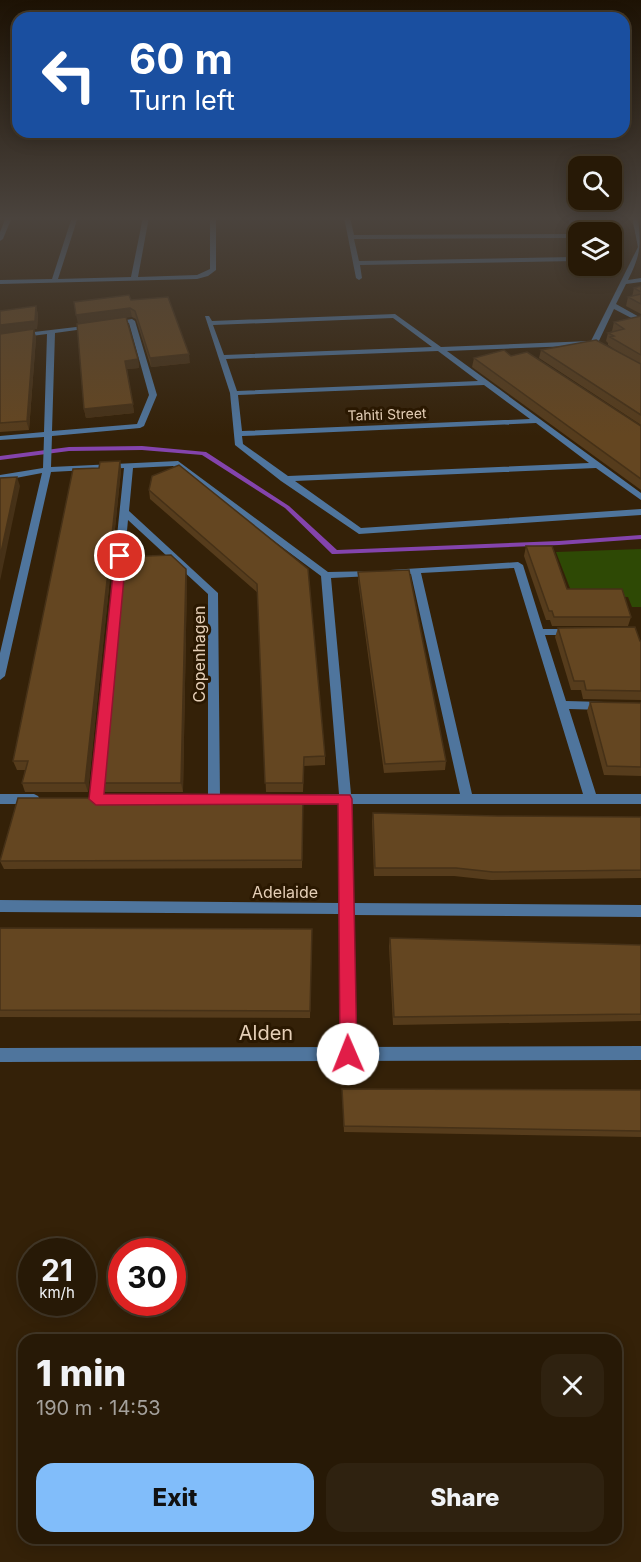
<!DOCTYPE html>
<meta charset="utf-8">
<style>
:root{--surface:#271906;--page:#2f2210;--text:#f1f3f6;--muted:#a4a09b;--line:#433828;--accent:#81bdfa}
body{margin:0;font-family:Inter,sans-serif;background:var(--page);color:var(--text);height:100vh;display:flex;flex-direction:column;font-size:22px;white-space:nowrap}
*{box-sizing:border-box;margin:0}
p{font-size:20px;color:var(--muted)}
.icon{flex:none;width:33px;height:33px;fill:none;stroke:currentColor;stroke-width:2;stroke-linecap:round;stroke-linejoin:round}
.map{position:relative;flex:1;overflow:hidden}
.panel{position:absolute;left:18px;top:1334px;width:604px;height:210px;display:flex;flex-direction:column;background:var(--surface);border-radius:18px;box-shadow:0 3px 15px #0003,0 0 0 2px var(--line)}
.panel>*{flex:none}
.hud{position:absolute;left:12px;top:12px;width:618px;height:126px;border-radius:18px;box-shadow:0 3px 15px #0003,0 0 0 2px var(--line);background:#1a4fa0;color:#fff;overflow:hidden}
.fabs{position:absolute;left:568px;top:156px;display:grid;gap:12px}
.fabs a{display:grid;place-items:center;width:54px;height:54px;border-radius:12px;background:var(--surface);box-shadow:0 3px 15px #0003,0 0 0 2px var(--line);font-size:30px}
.speed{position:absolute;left:18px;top:1238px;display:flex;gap:12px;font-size:30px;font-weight:700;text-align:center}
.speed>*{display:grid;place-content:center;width:78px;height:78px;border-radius:50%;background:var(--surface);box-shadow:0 3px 15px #0003,0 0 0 2px var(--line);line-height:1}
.speed small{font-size:15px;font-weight:400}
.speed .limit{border:9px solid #d22;background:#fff;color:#111}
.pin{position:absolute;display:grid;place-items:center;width:51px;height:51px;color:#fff;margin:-26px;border:3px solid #fff;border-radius:50%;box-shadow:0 2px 6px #0007}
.me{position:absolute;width:66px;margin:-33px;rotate:359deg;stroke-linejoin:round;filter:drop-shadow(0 0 4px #0008)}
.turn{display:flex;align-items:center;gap:21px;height:126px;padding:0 18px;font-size:27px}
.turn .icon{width:78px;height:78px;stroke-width:2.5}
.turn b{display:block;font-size:42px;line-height:51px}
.round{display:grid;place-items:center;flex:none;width:63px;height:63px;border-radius:18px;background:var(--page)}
.headline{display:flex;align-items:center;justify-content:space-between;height:102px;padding:0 18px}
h1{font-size:36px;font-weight:800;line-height:45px}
.button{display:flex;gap:12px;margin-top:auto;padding:12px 18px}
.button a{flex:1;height:69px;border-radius:18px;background:var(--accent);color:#111;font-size:24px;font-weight:800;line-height:69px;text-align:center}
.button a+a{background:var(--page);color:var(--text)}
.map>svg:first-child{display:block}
.green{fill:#2e4905}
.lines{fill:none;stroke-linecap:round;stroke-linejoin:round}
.stream{fill:#8444ad;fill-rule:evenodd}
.minor{fill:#4f759d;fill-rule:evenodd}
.wall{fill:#563c1c}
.shaded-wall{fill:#463117}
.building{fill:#644621;stroke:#463117;stroke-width:1.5}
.route{fill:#e11d48;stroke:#92132f;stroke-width:1.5}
.labels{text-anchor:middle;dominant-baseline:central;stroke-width:6;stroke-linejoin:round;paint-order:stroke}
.far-street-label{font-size:14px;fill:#e5cfb7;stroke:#2a1801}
.street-label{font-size:16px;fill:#e5cfb7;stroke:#2a1801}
.near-street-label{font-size:20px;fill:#e5cfb7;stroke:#2a1801}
</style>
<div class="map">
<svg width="641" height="1562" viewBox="0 0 641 1562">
<rect width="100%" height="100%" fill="#342108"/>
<path class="green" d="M641,549V607H632L628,597L573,596L556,552Z"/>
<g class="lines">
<path class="stream" d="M142,446L206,452L289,506L337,550L559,541L641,535V539L559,545L335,554H332L285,508L202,455L142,450L69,451L0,460V456L69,447Z"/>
<path class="minor" d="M6,217H12L3,239L0,241V232Z
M72,217H78L58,279L131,277L143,217H149L138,277L197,275L210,269V217H216V270L208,276L197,279L0,284V280L52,279Z
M344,217H350L354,235L570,234L569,217H575L578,259L575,261L360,265L362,278L359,280L356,278ZM570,238L572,257L359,261L354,239Z
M632,217H638C641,246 641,254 628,280L641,278V282L626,284L616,304L641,318V323L614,309L597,345L447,351L641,493V500L596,468L295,481L361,528L641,509V515L359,534L281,481L235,445L230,393L205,316H209L212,321L395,314L441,347L591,341L638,247ZM393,318L432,347L224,355L213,325ZM438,351L478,381L237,391L226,359ZM484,385L530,419L242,431L238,395ZM536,423L589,463L288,476L243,444L242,436Z
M132,319L135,321L157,395L144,426L140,428L52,436L51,467L178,461L328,572L375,571L377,573L372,576L331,578L351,794H460L411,574H390V570L518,562L523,565L543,629H571L576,632L571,635H545L566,701L604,702L610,706L604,710L569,709L596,794H641V804H351L353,903L641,905V917L353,915L355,1047L641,1046V1060L0,1062V1048L340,1047V914L0,912V900L340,903L339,804H288L284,802L282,799L284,796L288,794H339L321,576L173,466L133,468L129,511L218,593L220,799L218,802H210L208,799V594L128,520L102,799L100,802H92L90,799L124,468L51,472L5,676L0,680V653L42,473L0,481V475L43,468L44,437L0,440V436L44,432L47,334L0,340V336L93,325V327L91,328L55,333L52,431L137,424L149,395L129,323L111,325L108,323ZM514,568L583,794H472L421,573Z
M0,794H34L38,796L40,799L38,802L34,804H0Z"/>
</g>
<path class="wall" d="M641,286V314L626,306L628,297H632L634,288Z
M131,300L190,363L151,367L136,319L132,317H126L138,359L139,368L127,369L134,413L86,418L84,409Z
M36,306L38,315L37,329H34L36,338L29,430L0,432V311Z
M641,316V425L539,358L541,350L617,351L608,345V343L606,341L608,333L613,331H612L614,322Z
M511,356L641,426V490L472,367L474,358Z
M120,461L121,470L88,792H25L22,783L25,770H17L13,761L99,468Z
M149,490L308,569L325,756V765L304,766L303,792H266L258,593L150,499Z
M526,546L567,589L631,617L628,626H552L550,620H546L524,556Z
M358,572L446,761L445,770L384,773L358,581Z
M187,578L183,792H105L103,783Z
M558,628L641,641V700L583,699L581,690H571L555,637Z
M590,702L641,703V776L604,775L587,711Z
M303,806L302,868L4,869L0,861Z
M373,813L498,816L641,817V878L491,880L454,876H374L372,821Z
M0,928L312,929L310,1018L0,1017Z
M390,938L641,945V1021L393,1025L389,946Z
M342,1089L641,1090V1137L344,1132Z"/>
<path class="shaded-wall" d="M36,306L38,315L37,329H34L36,338L29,430L0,334V325Z
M130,308L132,317L78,324L76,315Z
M189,354L190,363L151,367L150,358Z
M138,359L139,368L127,369L125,361Z
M133,404L134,413L86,418L84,409Z
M120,461L121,470L88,792L85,783Z
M17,477L20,486L0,581V557Z
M186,569L187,578L183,792L181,783Z"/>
<path class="building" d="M641,286V292L634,288Z
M641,294V304L628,297Z
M129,295L131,300L168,297L189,354L150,358L135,311L130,308L76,315L74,302Z
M36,306L35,321L0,325V311Z
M641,316V355L610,337L614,336L608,333L624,329L614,322Z
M126,317L138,359L125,361L133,404L84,409L77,324Z
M34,329L27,421L0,423V334Z
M596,340L641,364V415L541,350Z
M504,350L511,356L527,352L641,426V479L474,358Z
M120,461L85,783H22L28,761H13L73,469L99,468L100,462Z
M179,465L308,569L325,756L304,757L303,783H265L257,584L149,490L152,476Z
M17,477L0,557V478Z
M526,546H552L567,589H622L631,617H554L552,611H549Z
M171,555L186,569L181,783H103L124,557Z
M409,570L446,761L385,764L358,572Z
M635,627L640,641H641V691L586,690L584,681H574L558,628Z
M590,702L641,703V767L607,766Z
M18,798H303L302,860L0,861Z
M373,813L498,816L641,817V870L493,872L456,868H375Z
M0,928L312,929L310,1011L0,1010Z
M390,938L641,945V1014L394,1017Z
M342,1089L641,1090V1131L344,1126Z"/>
<linearGradient id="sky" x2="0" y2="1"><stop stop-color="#1d1204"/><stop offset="0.5" stop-color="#4a433d"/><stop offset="1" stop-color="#4a433d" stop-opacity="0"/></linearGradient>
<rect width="641" height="436" fill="url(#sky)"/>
<path class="route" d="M120,553L126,556L104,794L350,795L352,799L357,1054L354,1060L348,1062L342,1060L340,1054L338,804L96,805L89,799L115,556Z"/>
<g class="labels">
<g class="far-street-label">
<text transform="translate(387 414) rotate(-2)">Tahiti Street</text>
</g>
<g class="street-label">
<text transform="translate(199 654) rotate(-90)">Copenhagen</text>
<text x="285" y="892">Adelaide</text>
</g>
<g class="near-street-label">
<text x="266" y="1033">Alden</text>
</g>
</g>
</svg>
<div class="fabs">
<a><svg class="icon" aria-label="search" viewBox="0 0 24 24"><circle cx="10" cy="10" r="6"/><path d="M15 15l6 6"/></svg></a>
<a><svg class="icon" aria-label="layers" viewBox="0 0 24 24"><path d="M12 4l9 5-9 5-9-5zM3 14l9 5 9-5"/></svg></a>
</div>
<div class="speed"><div>21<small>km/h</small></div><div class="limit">30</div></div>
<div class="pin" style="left:120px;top:556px;background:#d93025"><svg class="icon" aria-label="arrive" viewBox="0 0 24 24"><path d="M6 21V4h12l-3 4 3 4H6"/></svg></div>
<svg class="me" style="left:348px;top:1054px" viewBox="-20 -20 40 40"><circle r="19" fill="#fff"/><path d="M0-13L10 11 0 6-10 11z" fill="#e11d48"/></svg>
<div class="hud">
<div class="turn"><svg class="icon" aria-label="left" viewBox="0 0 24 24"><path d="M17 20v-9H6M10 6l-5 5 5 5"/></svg><div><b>60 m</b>Turn left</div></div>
</div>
<section class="panel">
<div class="headline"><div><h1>1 min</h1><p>190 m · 14:53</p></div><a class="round"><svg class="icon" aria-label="close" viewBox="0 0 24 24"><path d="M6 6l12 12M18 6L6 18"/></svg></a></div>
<div class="button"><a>Exit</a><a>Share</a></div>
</section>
</div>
